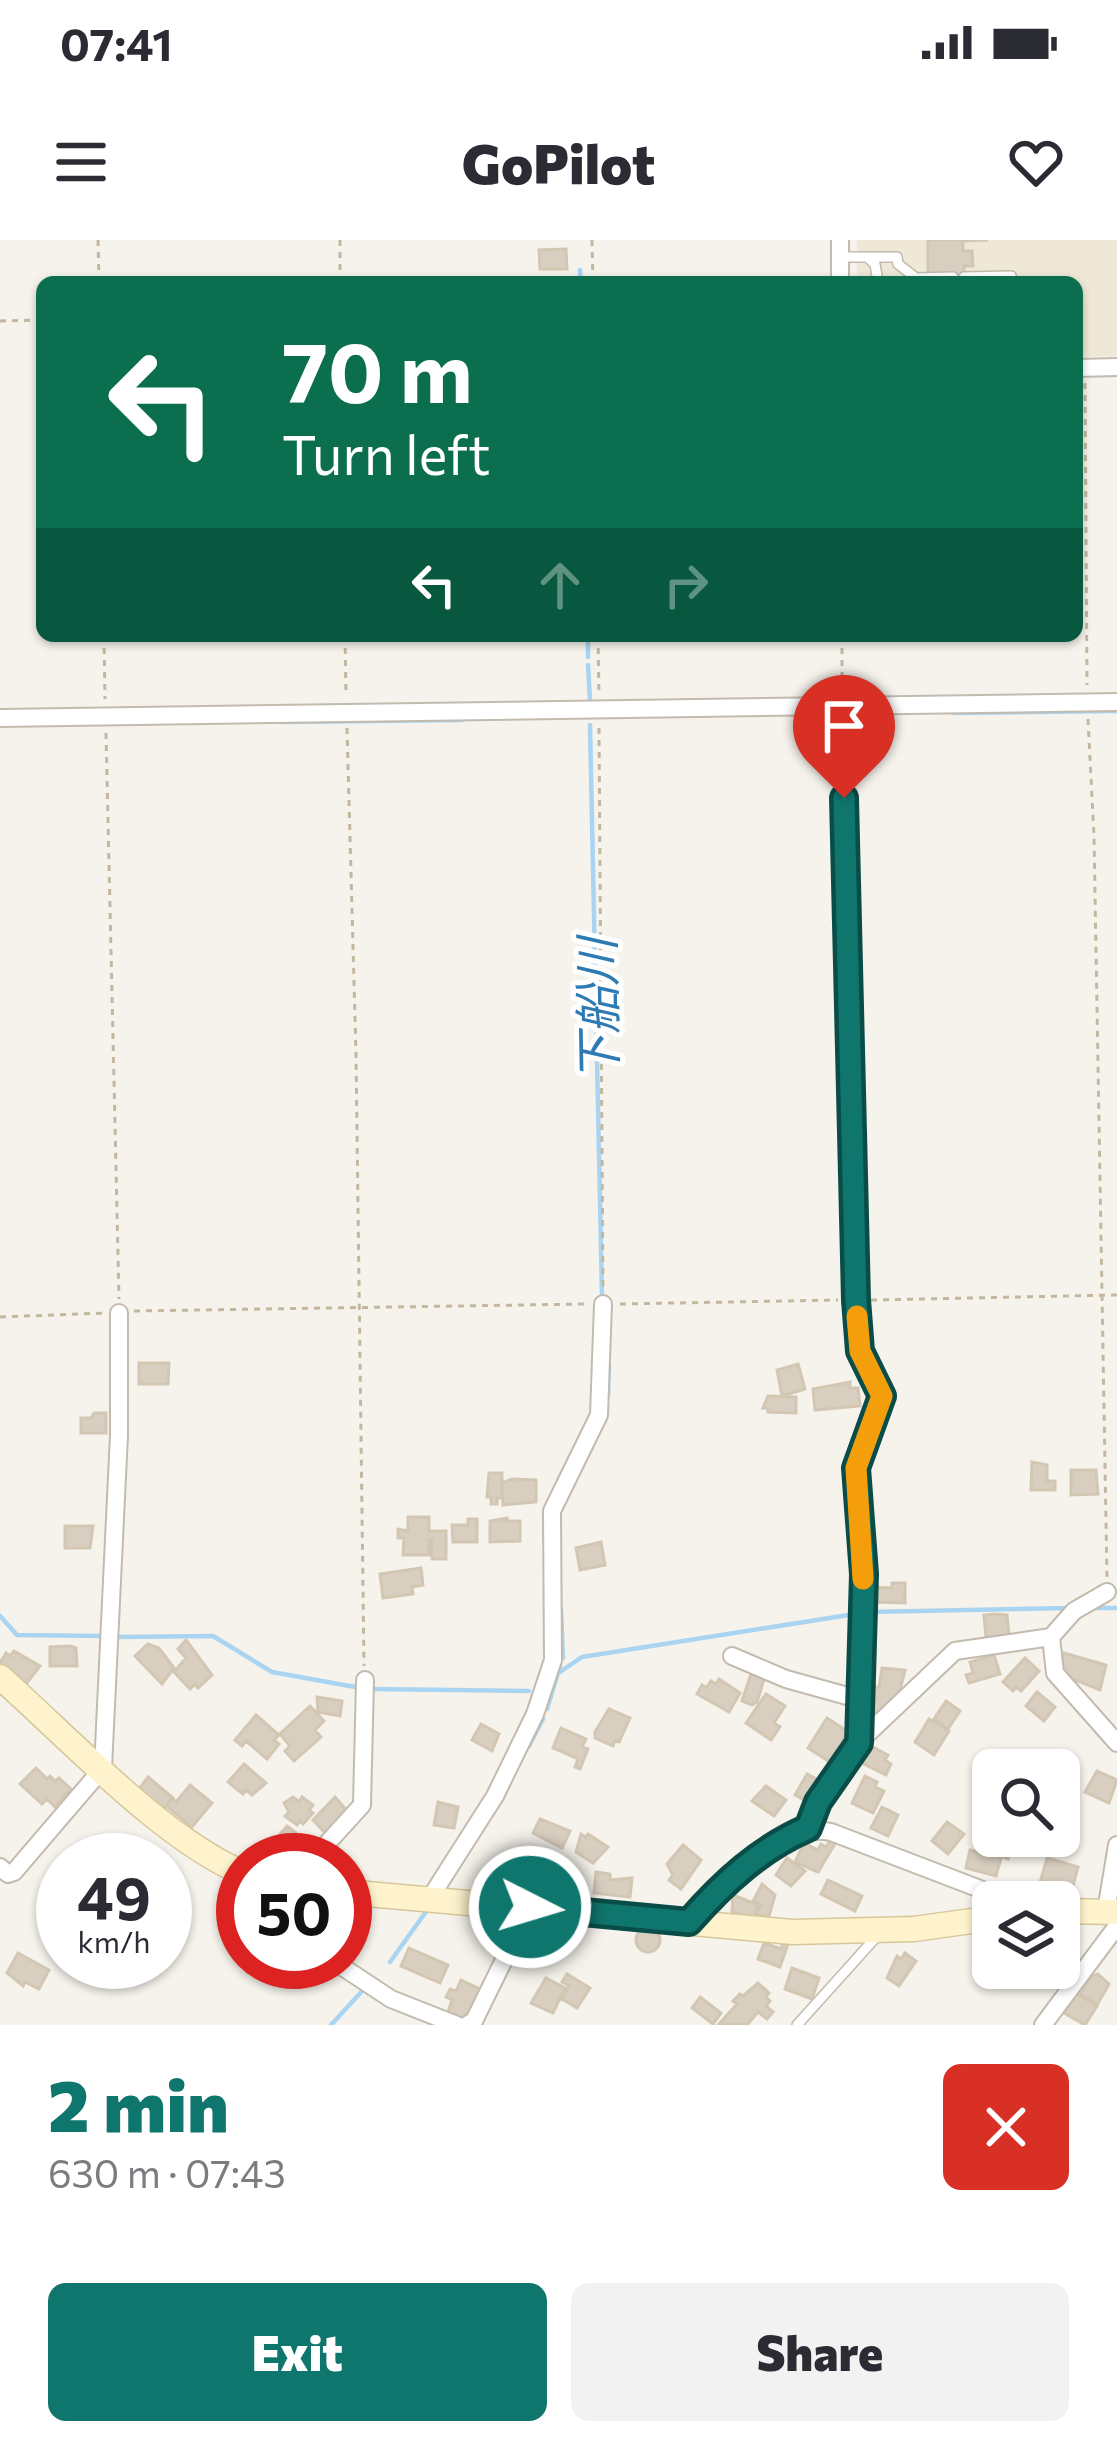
<!DOCTYPE html>
<meta charset="utf-8">
<style>
:root{--surface:#fff;--page:#f2f2f3;--text:#2b2b33;--muted:#7c7c81;--accent:#0f766e}
body{margin:0;font-family:Commissioner,"Noto Sans JP",sans-serif;background:var(--page);color:var(--text);height:100vh;display:flex;flex-direction:column;font-size:45px;white-space:nowrap}
*{box-sizing:border-box;margin:0}
p{font-size:39px;color:var(--muted)}
.icon{flex:none;width:66px;height:66px;fill:none;stroke:currentColor;stroke-width:2;stroke-linecap:round;stroke-linejoin:round}
.map{position:relative;height:1785px;overflow:hidden}
.details{display:flex;flex-direction:column;background:var(--surface);flex:1}
.details>*{flex:none}
.top-card{position:absolute;left:36px;top:36px;width:1047px;height:366px;border-radius:18px;box-shadow:0 3px 9px #0004;background:#0b6e4f;color:#fff;overflow:hidden}
.buttons{position:absolute;left:972px;top:1509px;display:grid;gap:24px}
.buttons a{display:grid;place-items:center;width:108px;height:108px;border-radius:18px;background:var(--surface);box-shadow:0 3px 9px #0004;font-size:60px}
.speed{position:absolute;left:36px;top:1593px;display:flex;gap:24px;font-size:60px;font-weight:700;text-align:center}
.speed>*{display:grid;place-content:center;width:156px;height:156px;border-radius:50%;background:var(--surface);box-shadow:0 3px 9px #0004;line-height:1}
.speed small{font-size:30px;font-weight:400}
.speed .limit{border:18px solid #d22;background:#fff;color:#111}
.pin{position:absolute;display:grid;place-items:center;width:102px;height:102px;color:#fff;margin:-123px -51px;border-radius:50% 50% 50% 0;rotate:-45deg;box-shadow:0 0 12px #0007}
.pin .icon{rotate:45deg}
.me{position:absolute;width:132px;margin:-66px;rotate:95deg;stroke-linejoin:round;filter:drop-shadow(0 0 9px #0008)}
.turn{display:flex;align-items:center;gap:42px;height:252px;padding:0 48px;font-size:54px}
.turn .icon{width:156px;height:156px;stroke-width:2.5}
.turn b{display:block;font-size:84px;line-height:102px}
.lanes{display:flex;align-items:center;height:114px;padding:0 48px;background:#0003;justify-content:center;gap:60px;direction:ltr}
.lanes .off{opacity:.35}
.round{display:grid;place-items:center;flex:none;width:126px;height:126px;border-radius:18px;background:var(--page)}
.headline{display:flex;align-items:center;justify-content:space-between;height:204px;padding:0 48px}
h1{font-size:72px;font-weight:800;line-height:90px;color:var(--accent)}
.cta{display:flex;gap:24px;margin-top:auto;padding:24px 48px}
.cta a{flex:1;height:138px;border-radius:18px;background:var(--accent);color:#fff;font-size:48px;font-weight:800;line-height:138px;text-align:center}
.cta a+a{background:var(--page);color:var(--text)}
.status{display:flex;justify-content:space-between;align-items:center;height:84px;padding:0 60px;background:var(--surface);direction:ltr}
.status svg{height:33px;fill:currentColor}
header{display:flex;justify-content:space-between;align-items:center;height:156px;padding:0 48px;background:var(--surface);font-size:54px;font-weight:800}
.map>svg:first-child{display:block}
.education{fill:#efe8d6}
.lines{fill:none;stroke-linecap:round;stroke-linejoin:round}
.stream{stroke:#a9d4f2;stroke-width:4.5}
.building{fill:#d8cfc1;stroke:#d3c7b4;stroke-width:3}
.lane-casing{stroke:#c2bbae;stroke-width:12}
.street-casing{stroke:#c2bbae;stroke-width:20}
.secondary-casing{stroke:#d6c79b;stroke-width:27}
.path{stroke:#c4b79f;stroke-width:3;stroke-dasharray:6 6;stroke-linecap:butt}
.lane{stroke:#fff;stroke-width:9}
.street{stroke:#fff;stroke-width:16}
.secondary{stroke:#fff3cd;stroke-width:24}
.route-casing{stroke:#0a4d48;stroke-width:30}
.route{stroke:#0f766e;stroke-width:21}
.slow{stroke:#f59e0b;stroke-width:21}
.labels{text-anchor:middle;dominant-baseline:central;stroke-width:10;stroke-linejoin:round;paint-order:stroke}
.water-label{font-size:48px;font-style:italic;fill:#2e7ab2;stroke:#fff}
</style>
<div class="status"><b>07:41</b><svg viewBox="0 0 49 12"><path d="M0 12V9h3v3zM5 12V6h3v6zM10 12V3h3v9zM15 12V0h3v12zM26 1h20v11H26zM47 4h2v5h-2z"/></svg></div>
<header><svg class="icon" aria-label="menu" viewBox="0 0 24 24"><path d="M4 6h16M4 12h16M4 18h16"/></svg>GoPilot<svg class="icon" aria-label="heart" viewBox="0 0 24 24"><path d="M12 20l-8-8c-3-5 5-10 8-4 3-6 11-1 8 4z"/></svg></header>
<div class="map">
<svg width="1117" height="1785" viewBox="0 0 1117 1785">
<rect width="100%" height="100%" fill="#f6f3ec"/>
<path class="education" d="M857,0H1117V116L1077,117V42H857Z"/>
<g class="lines">
<path class="stream" d="M580,30L581,42
M588,396V417
M588,425L590,460
M954,473L1117,471
M282,482L462,480
M590,485L602,1056
M608,1156L609,1125
M1095,1368H1117
M561,1369L563,1418
M867,1372L1071,1368
M0,1376L17,1395L103,1396
M115,1397L213,1396L272,1432L361,1448
M557,1434L582,1417L855,1374
M372,1449L529,1451
M547,1469L560,1426
M529,1506L543,1479
M390,1722L428,1669
M331,1785L363,1750"/>
</g>
<path class="building" d="M928,0H988L963,1V11H972L973,26H964V42H953V34H928Z
M566,9L567,29H540L539,10Z
M139,1123H169L168,1144H139Z
M798,1124L805,1149L782,1156L777,1130Z
M850,1142V1148H858L860,1166L815,1170L813,1149Z
M768,1156L796,1157V1173L768,1172V1168H763Z
M94,1173H106V1193H81V1178H91Z
M1032,1222L1047,1225V1241H1055V1250H1031Z
M1071,1230H1096L1098,1254L1071,1255Z
M489,1233H502V1258H497V1264H491V1257H487Z
M512,1239L536,1240V1262L503,1265L502,1243Z
M408,1277H429V1291H446V1319H432V1299H429V1315H403L404,1298H398V1289L408,1291Z
M507,1278V1281H520V1301L490,1302V1281Z
M468,1279H477V1302H453L452,1285H468Z
M65,1286H93L90,1308H65Z
M601,1302L605,1325L580,1330L576,1308Z
M421,1328L423,1345L412,1347L413,1354L383,1358L380,1334Z
M892,1343H905V1363L870,1362V1347L892,1348Z
M994,1374L1007,1375L1009,1395L986,1397L984,1375Z
M186,1400L212,1435L198,1448L195,1444L190,1449L174,1432L186,1418L178,1409Z
M148,1404L159,1408L174,1428L162,1444L135,1416Z
M70,1406L76,1408L77,1426H50V1407Z
M14,1411L40,1426L26,1444L0,1423L6,1413L10,1416Z
M1064,1413L1106,1425L1100,1450L1058,1433Z
M994,1415L1000,1434L969,1443L966,1435L973,1433L970,1422Z
M1025,1418L1039,1431L1021,1451L1017,1447L1013,1451L1003,1442Z
M882,1428L905,1430L898,1458L880,1475L868,1473L872,1446L879,1448Z
M752,1431L765,1436L757,1462L752,1465L742,1461Z
M719,1439L740,1453L729,1472L697,1454L702,1445L706,1448L711,1441L716,1444Z
M1037,1452L1055,1467L1044,1481L1026,1466Z
M766,1454L785,1466L774,1483L780,1487L771,1500L746,1483Z
M317,1457L342,1461L340,1476L318,1472Z
M946,1461L960,1471L948,1489L934,1479Z
M310,1466L324,1481L315,1490L321,1497L294,1521L285,1511L290,1506L280,1494Z
M609,1469L630,1478L619,1502L615,1500L613,1506L595,1498V1492Z
M256,1475L279,1495L274,1500L279,1504L267,1519L246,1501L242,1506L235,1500Z
M827,1478L847,1491L833,1524L808,1508Z
M929,1479L949,1491L934,1515L915,1502Z
M481,1484L499,1494L492,1511L472,1500Z
M561,1488L586,1499L582,1507L588,1509L580,1529L575,1527L578,1519L553,1508Z
M869,1505L888,1515L885,1520L891,1524L886,1535L860,1522Z
M244,1524L266,1543L252,1555L246,1550L243,1554L228,1542Z
M36,1528L47,1539L50,1536L55,1541L59,1538L71,1549L55,1567L47,1559L42,1564L20,1544Z
M1097,1531L1117,1540L1109,1563L1085,1552Z
M807,1534L824,1543L813,1565L795,1555Z
M865,1536L877,1542L875,1547L884,1551L873,1573L852,1563Z
M148,1537L173,1558L163,1569L139,1549Z
M190,1545L212,1563L192,1587L166,1566L172,1558L176,1562Z
M766,1546L786,1560L774,1576L752,1561Z
M293,1557L299,1562L302,1557L313,1565L309,1570L313,1573L303,1584L300,1581L297,1585L285,1576L289,1572L284,1563Z
M335,1557L349,1573L326,1594L313,1580Z
M438,1562L458,1567L454,1588L434,1585Z
M882,1567L898,1575L888,1596L871,1588Z
M540,1579L570,1591L562,1608L533,1593Z
M947,1582L964,1594L948,1614L932,1601Z
M287,1586L306,1601L294,1615L275,1600Z
M581,1594L586,1597L588,1594L608,1607L593,1623L576,1612Z
M994,1596H1038L1033,1611L1013,1604L1008,1619L989,1612Z
M831,1599L836,1602L818,1632L795,1622L804,1603L818,1610L821,1604L826,1607Z
M683,1605L701,1620L681,1649L669,1640L673,1635L667,1624Z
M970,1610L1001,1618L996,1636L966,1628Z
M787,1618L805,1631L791,1646L776,1635Z
M1047,1618L1078,1627L1073,1646L1040,1643Z
M510,1630L532,1642L524,1656L501,1654Z
M596,1632L610,1634V1640L632,1638L630,1657L594,1653Z
M828,1640L862,1656L855,1671L821,1654Z
M762,1644L775,1655L768,1679L756,1673L761,1665L753,1661Z
M733,1655L758,1665L754,1678L732,1672Z
M636 1700a12 12 0 1 1 24 0a12 12 0 1 1-24 0Z
M784,1700L789,1701L780,1727L758,1719L764,1703L781,1709Z
M1063,1706L1081,1723L1067,1742L1049,1728H1059V1708Z
M409,1708L448,1725L440,1743L401,1726Z
M18,1713L49,1730L39,1749L25,1742L23,1746L7,1733Z
M905,1713L916,1721L899,1746L887,1738L897,1716L901,1719Z
M792,1728L819,1738L812,1759L785,1749Z
M567,1734L590,1748L577,1768L562,1759L569,1746L562,1742Z
M1098,1734L1109,1744L1097,1765L1080,1754L1091,1737Z
M546,1738L565,1748L553,1773L531,1763Z
M461,1740L482,1750L468,1776L465,1775L461,1781L447,1775L452,1760L446,1757L450,1749L456,1751Z
M758,1743L769,1753L766,1757L770,1761L766,1766L773,1772L767,1779L758,1772L747,1785L719,1784L737,1764L733,1761L740,1754L743,1756Z
M1076,1753L1097,1766L1085,1785L1064,1773Z
M700,1757L721,1773L713,1784L692,1768Z"/>
<g class="lines">
<g class="lane-casing">
<path id="lane" d="M841,17H897L898,24L916,38L953,37
M867,17L875,24L878,42
M964,37L1011,36L1012,42
M797,1785L878,1695"/>
</g>
<g class="street-casing">
<path id="street" d="M840,0V42
M1077,128L1117,127
M0,478L1117,462
M1107,1352L1074,1371L1051,1397L1055,1433L1117,1503
M732,1416L786,1439L858,1459
M858,1503L955,1411L1051,1397
M808,1588L818,1562L858,1503L864,1334L857,1229L882,1157L860,1111L856,1060L842,467
M312,1620L362,1565L365,1440
M0,1627L8,1634L14,1632L103,1528L119,1195V1073
M430,1658L495,1556L535,1474L553,1420L552,1271L599,1175L603,1064
M1106,1671L1117,1605
M689,1682C723,1642 775,1581 831,1592L1014,1662
M335,1722L391,1759L457,1785
M467,1785L474,1781L530,1667
M1043,1785L1117,1686"/>
</g>
<g class="secondary-casing">
<path id="secondary" d="M0,1437C68,1497 162,1599 243,1633
M345,1652L793,1692L914,1689L993,1678
M1059,1671L1117,1672"/>
</g>
<path class="path" d="M98,0L99,42
M340,0V42
M592,0L593,42
M0,81L42,80
M1085,143L1087,445
M104,396L105,459
M345,396L346,455
M598,396L599,454
M842,396V453
M1088,479L1094,596L1107,1339
M347,488L356,814L364,1426
M599,488L603,1048
M106,493L119,1059
M871,1060L1117,1055
M620,1064L838,1060
M134,1071L586,1064
M0,1077L106,1073"/>
<use href="#lane" class="lane"/>
<use href="#street" class="street"/>
<use href="#secondary" class="secondary"/>
</g>
<g class="lines">
<g class="route-casing">
<path id="route" d="M530,1667L689,1682C723,1643 761,1608 808,1588L818,1562L859,1503L864,1334L856,1228L882,1156L860,1111L856,1060L844,558"/>
</g>
<use href="#route" class="route"/>
<path class="slow" d="M857,1076L860,1111L882,1156L856,1228L863,1339"/>
</g>
<g class="labels">
<g class="water-label">
<text transform="translate(596 770) rotate(-91)">下船川</text>
</g>
</g>
</svg>
<div class="buttons">
<a><svg class="icon" aria-label="search" viewBox="0 0 24 24"><circle cx="10" cy="10" r="6"/><path d="M15 15l6 6"/></svg></a>
<a><svg class="icon" aria-label="layers" viewBox="0 0 24 24"><path d="M12 4l9 5-9 5-9-5zM3 14l9 5 9-5"/></svg></a>
</div>
<div class="speed"><div>49<small>km/h</small></div><div class="limit">50</div></div>
<div class="pin" style="left:844px;top:558px;background:#d93025"><svg class="icon" aria-label="arrive" viewBox="0 0 24 24"><path d="M6 21V4h12l-3 4 3 4H6"/></svg></div>
<svg class="me" style="left:530px;top:1667px" viewBox="-20 -20 40 40"><circle r="17" fill="#0f766e" stroke="#fff" stroke-width="3"/><path d="M0-11L8 9 0 5-8 9z" fill="#fff"/></svg>
<div class="top-card">
<div class="turn"><svg class="icon" aria-label="left" viewBox="0 0 24 24"><path d="M17 20v-9H6M10 6l-5 5 5 5"/></svg><div><b>70 m</b>Turn left</div></div>
<div class="lanes"><svg class="icon" aria-label="left" viewBox="0 0 24 24"><path d="M17 20v-9H6M10 6l-5 5 5 5"/></svg><svg class="icon off" aria-label="ahead" viewBox="0 0 24 24"><path d="M12 20V5M6 11l6-6 6 6"/></svg><svg class="icon off" aria-label="right" viewBox="0 0 24 24"><path d="M7 20v-9h11M14 6l5 5-5 5"/></svg></div>
</div>
</div>
<section class="details">
<div class="headline"><div><h1>2 min</h1><p>630 m · 07:43</p></div><a class="round" style="background:#d93025;color:#fff"><svg class="icon" aria-label="close" viewBox="0 0 24 24"><path d="M6 6l12 12M18 6L6 18"/></svg></a></div>
<div class="cta"><a>Exit</a><a>Share</a></div>
</section>
